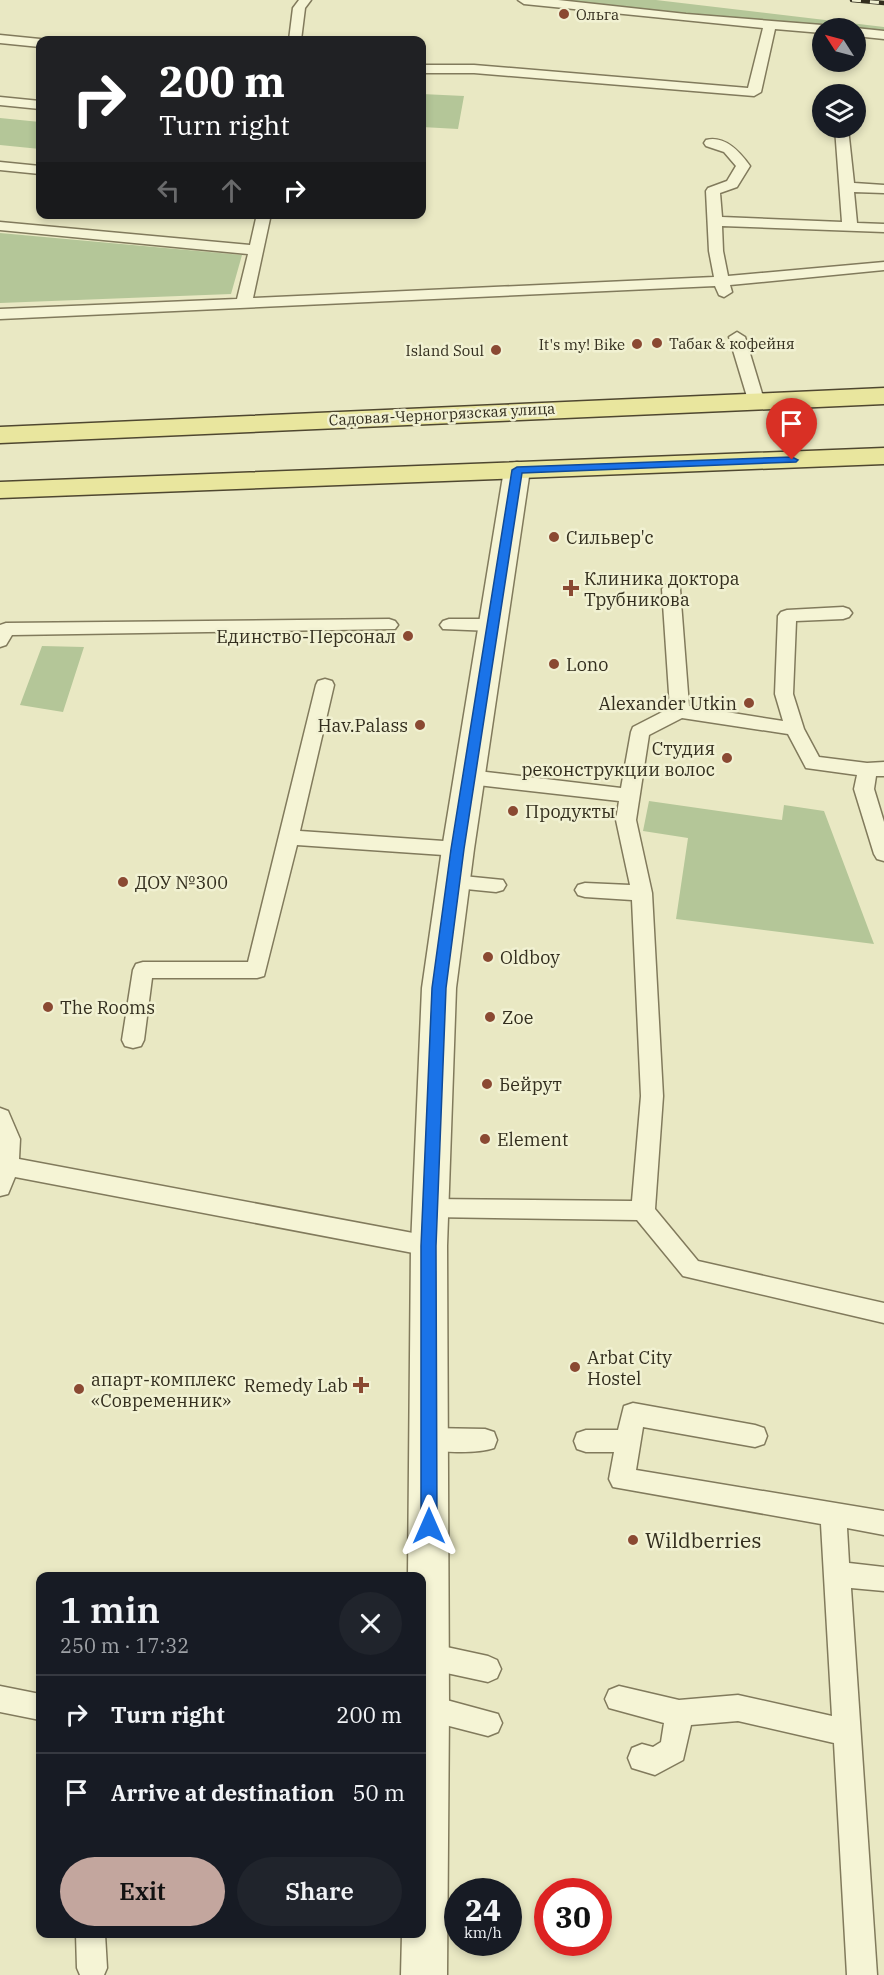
<!DOCTYPE html>
<meta charset="utf-8">
<style>
:root{--surface:#171b24;--page:#20242c;--text:#f1f3f6;--muted:#9ea1a6;--line:#363941;--accent:#c3a69e}
body{margin:0;font-family:"IBM Plex Serif",serif;background:var(--page);color:var(--text);height:100vh;display:flex;flex-direction:column;font-size:22px;white-space:nowrap}
*{box-sizing:border-box;margin:0}
p{font-size:20px;color:var(--muted)}
.icon{flex:none;width:33px;height:33px;fill:none;stroke:currentColor;stroke-width:2;stroke-linecap:round;stroke-linejoin:round}
.map{position:relative;flex:1;overflow:hidden}
.drawer{position:absolute;left:36px;top:1572px;width:390px;height:366px;display:flex;flex-direction:column;background:var(--surface);border-radius:12px;box-shadow:0 3px 9px #0003}
.drawer>*{flex:none}
.banner{position:absolute;left:36px;top:36px;width:390px;height:183px;border-radius:12px;box-shadow:0 3px 9px #0003;background:#202124;color:#fff;overflow:hidden}
.needle{width:39px;rotate:306deg}
.controls{position:absolute;left:812px;top:18px;display:grid;gap:12px}
.controls a{display:grid;place-items:center;width:54px;height:54px;border-radius:50%;background:var(--surface);box-shadow:0 3px 9px #0003;font-size:30px}
.speed{position:absolute;left:444px;top:1878px;display:flex;gap:12px;font-size:30px;font-weight:700;text-align:center}
.speed>*{display:grid;place-content:center;width:78px;height:78px;border-radius:50%;background:var(--surface);box-shadow:0 3px 9px #0003;line-height:1}
.speed small{font-size:15px;font-weight:400}
.speed .limit{border:9px solid #d22;background:#fff;color:#111}
.pin{position:absolute;display:grid;place-items:center;width:51px;height:51px;color:#fff;margin:-62px -26px;border-radius:50% 50% 50% 0;rotate:-45deg;box-shadow:0 0 6px #0007}
.pin .icon{rotate:45deg}
.me{position:absolute;width:66px;margin:-33px;rotate:0deg;stroke-linejoin:round;filter:drop-shadow(0 0 4px #0008)}
.turn{display:flex;align-items:center;gap:21px;height:126px;padding:0 24px;font-size:27px}
.turn .icon{width:78px;height:78px;stroke-width:2.5}
.turn b{display:block;font-size:42px;line-height:51px}
.lanes{display:flex;align-items:center;height:57px;padding:0 24px;background:#0003;justify-content:center;gap:30px;direction:ltr}
.lanes .off{opacity:.35}
.round{display:grid;place-items:center;flex:none;width:63px;height:63px;border-radius:32px;background:var(--page)}
.headline{display:flex;align-items:center;justify-content:space-between;height:102px;padding:0 24px}
h1{font-size:36px;font-weight:600;line-height:45px}
.primary-button{display:flex;gap:12px;margin-top:auto;padding:12px 24px}
.primary-button a{flex:1;height:69px;border-radius:36px;background:var(--accent);color:#111;font-size:24px;font-weight:600;line-height:69px;text-align:center}
.primary-button a+a{background:var(--page);color:var(--text)}
ul{padding:0;list-style:none}
li{display:flex;align-items:center;gap:18px;height:78px;padding:0 24px;border-top:2px solid var(--line)}
li div{flex:1}
li b{display:block;font-size:22px}
li em{font-style:normal}
.map>svg:first-child{display:block}
.green{fill:#b4c698}
.lines{fill:none;stroke-linecap:round;stroke-linejoin:round}
.lane-casing{stroke:#817a5c;stroke-width:3}
.street-casing{stroke:#817a5c;stroke-width:3}
.primary-casing{stroke:#4f4730;stroke-width:3}
.lane{fill:#f5f4d5;fill-rule:evenodd}
.street{fill:#f5f4d5;fill-rule:evenodd}
.primary{fill:#e9e69e;fill-rule:evenodd}
.rail-casing{stroke:#332e1e;stroke-width:4.5}
.rail{stroke:#f1f1d2;stroke-width:3;stroke-dasharray:9;stroke-linecap:butt}
.route{fill:#1a73e8;stroke:#114b97;stroke-width:1.5}
.poi-dot{fill:#8a4932;stroke:#f1f1d2;stroke-width:2}
.labels{text-anchor:middle;dominant-baseline:central;stroke-width:5;stroke-linejoin:round;paint-order:stroke}
.far-poi-label{font-size:15px;fill:#332e1e;stroke:#f1f1d2;text-anchor:start}
.far-street-label{font-size:15px;fill:#332e1e;stroke:#f1f1d2}
.poi-label{font-size:18px;fill:#332e1e;stroke:#f1f1d2;text-anchor:start}
.near-poi-label{font-size:21px;fill:#332e1e;stroke:#f1f1d2;text-anchor:start}
</style>
<div class="map">
<svg width="884" height="1975" viewBox="0 0 884 1975">
<rect width="100%" height="100%" fill="#e9e8c3"/>
<path class="green" d="M565,0H656L884,27V32L683,14Z
M422,94L464,96L458,129L422,127Z
M0,118L40,122V149L0,145Z
M0,233L242,255L231,294L0,303Z
M42,646L84,647L63,712L20,705Z
M649,801L782,820L784,805L824,811L874,944L676,919L688,838L643,831Z"/>
<g class="lines">
<g class="lane-casing">
<path id="lane" d="M299,0H311L305,8L301,40H289L293,8Z
M518,0H558L686,14L822,25L828,28H822V33L775,29L761,92L754,96L474,73H422V65H474L748,88L763,28L524,4Z
M854,28H855L884,31V39L855,36Z
M0,35L40,39L45,40H40V47L0,43Z
M0,97L40,101V109L0,105Z
M835,128H848L854,183L884,185V193L854,192L857,223L884,224V232L722,226L723,251L728,276L884,262V270L730,285L732,292L724,297L719,295L715,286L0,319V309L237,299L248,254L0,230V222L250,245L257,214H271L253,298L714,277L709,251L706,191L708,188L727,181L736,166L724,152L706,146L704,143L706,140C725,135 740,152 750,166L737,187L720,193L722,217L842,222Z
M0,162L40,166V174L0,170Z
M737,332L745,337L764,400L762,403L756,405L748,400L729,337Z
M671,583L677,585L680,589L689,706L783,721L775,694L778,616L781,612L787,610L843,607L849,609L852,613L849,617L843,619L796,621L793,694L804,729L819,757L867,763L884,762V776H876L874,789L884,822V861L877,859L874,854L854,789L857,775L806,768L788,734L682,718L649,735L636,820L652,893L663,1096L655,1209L698,1261L884,1303V1323L683,1276L637,1220L430,1217L422,1215L419,1208L422,1201L430,1199L632,1201L641,1096L632,900L585,897L578,895L575,890L578,885L585,883L630,885L616,820L619,801L469,784L462,782L459,777L462,772L469,770L621,788L631,732L633,727L670,708L662,589L665,585Z
M389,619L395,621L398,625L395,629L12,635L6,645L0,647V625L6,623Z
M449,619H492L498,621L501,625L498,629L492,631L443,629L440,625L443,621Z
M325,679L332,681L334,685L300,831L458,842L465,844L468,849L465,854L458,856L297,845L264,976L257,978H152L144,1040L141,1046L133,1048L125,1046L122,1040L133,970L136,964L143,962H248L316,685L318,681Z
M453,875L503,880L506,885L503,890L496,892L446,887L443,882L446,877Z
M0,1108L8,1111L20,1139L19,1159L429,1236L437,1239L441,1246L437,1253L429,1256L15,1177L8,1194L0,1196Z
M633,1403L755,1425L764,1428L767,1436L764,1444L755,1447L643,1427L636,1470L884,1511V1535L847,1528L849,1563L884,1567V1591L851,1588L877,1975H847L834,1743L738,1721L691,1725L683,1760L655,1775L632,1768L628,1758L632,1748L642,1744L653,1747L661,1742L664,1723L609,1708L605,1699L609,1690L619,1686L679,1700L738,1695L832,1716L821,1524L613,1487L609,1479L614,1452H586L577,1449L574,1441L577,1433L586,1430H618L624,1406Z
M429,1428L485,1429L494,1432L497,1440L494,1448C477,1454 437,1453 420,1447L417,1439L420,1431Z
M428,1643L488,1656L497,1660L501,1669L497,1678L488,1682L428,1669L422,1666V1646Z
M0,1686L40,1694V1720L0,1712Z
M428,1695L498,1714L502,1723L498,1732L488,1736L422,1719V1697Z
M76,1934H105L107,1968L104,1975H80L77,1968Z"/>
</g>
<g class="street-casing">
<path id="street" d="M517,462L526,464L530,470L474,849L456,988L447,1246L449,1708L447,1975H401L402,1934H422V1576H408L411,1246L422,988L442,849L504,470L508,464Z"/>
</g>
<g class="primary-casing">
<path id="primary" d="M884,388V404L0,443V427Z
M884,448V464L0,498V482Z"/>
</g>
<use href="#lane" class="lane"/>
<use href="#street" class="street"/>
<use href="#primary" class="primary"/>
<g class="rail-casing">
<path id="rail" d="M852,0L884,3"/>
</g>
<use href="#rail" class="rail"/>
</g>
<path class="route" d="M792,457L798,460L796,462L522,473L464,849L446,988L436,1246L437,1526L435,1531L429,1534L423,1531L421,1526V1246L432,988L451,849L512,470L517,467Z"/>
<g class="poi-dot">
<circle cx="564" cy="14" r="6"/>
<circle cx="657" cy="343" r="6"/>
<circle cx="637" cy="344" r="6"/>
<circle cx="496" cy="350" r="6"/>
<circle cx="554" cy="537" r="6"/>
<path d="M568 579h6v6h6v6h-6v6h-6v-6h-6v-6h6z"/>
<circle cx="408" cy="636" r="6"/>
<circle cx="554" cy="664" r="6"/>
<circle cx="749" cy="703" r="6"/>
<circle cx="420" cy="725" r="6"/>
<circle cx="727" cy="758" r="6"/>
<circle cx="513" cy="811" r="6"/>
<circle cx="123" cy="882" r="6"/>
<circle cx="488" cy="957" r="6"/>
<circle cx="48" cy="1007" r="6"/>
<circle cx="490" cy="1017" r="6"/>
<circle cx="487" cy="1084" r="6"/>
<circle cx="485" cy="1139" r="6"/>
<circle cx="575" cy="1367" r="6"/>
<path d="M358 1376h6v6h6v6h-6v6h-6v-6h-6v-6h6z"/>
<circle cx="79" cy="1389" r="6"/>
<circle cx="633" cy="1540" r="6"/>
</g>
<g class="labels">
<g class="far-poi-label">
<text x="576" y="14">Ольга</text>
<text x="669" y="343">Табак &amp; кофейня</text>
<text x="625" y="344" text-anchor="end">It's my! Bike</text>
<text x="484" y="350" text-anchor="end">Island Soul</text>
</g>
<g class="far-street-label">
<text transform="translate(442 414) rotate(-3)">Садовая-Черногрязская улица</text>
</g>
<g class="poi-label">
<text x="566" y="537">Сильвер'с</text>
<text x="584" y="578">Клиника доктора<tspan x="584" dy="21">Трубникова</tspan></text>
<text x="396" y="636" text-anchor="end">Единство-Персонал</text>
<text x="566" y="664">Lono</text>
<text x="737" y="703" text-anchor="end">Alexander Utkin</text>
<text x="408" y="725" text-anchor="end">Hav.Palass</text>
<text x="715" y="748" text-anchor="end">Студия<tspan x="715" dy="21">реконструкции волос</tspan></text>
<text x="525" y="811">Продукты</text>
<text x="135" y="882">ДОУ №300</text>
<text x="500" y="957">Oldboy</text>
<text x="60" y="1007">The Rooms</text>
<text x="502" y="1017">Zoe</text>
<text x="499" y="1084">Бейрут</text>
<text x="497" y="1139">Element</text>
<text x="587" y="1357">Arbat City<tspan x="587" dy="21">Hostel</tspan></text>
<text x="91" y="1379">апарт-комплекс<tspan x="91" dy="21">«Современник»</tspan></text>
<text x="348" y="1385" text-anchor="end">Remedy Lab</text>
</g>
<g class="near-poi-label">
<text x="645" y="1540">Wildberries</text>
</g>
</g>
</svg>
<div class="controls">
<a><svg class="needle" viewBox="-14 -14 28 28"><path d="M0-13l5 13h-10z" fill="#e53935"/><path d="M0 13l5-13h-10z" fill="#9ea1a6"/></svg></a>
<a><svg class="icon" aria-label="layers" viewBox="0 0 24 24"><path d="M12 4l9 5-9 5-9-5zM3 14l9 5 9-5"/></svg></a>
</div>
<div class="speed"><div>24<small>km/h</small></div><div class="limit">30</div></div>
<div class="pin" style="left:792px;top:460px;background:#d93025"><svg class="icon" aria-label="arrive" viewBox="0 0 24 24"><path d="M6 21V4h12l-3 4 3 4H6"/></svg></div>
<svg class="me" style="left:429px;top:1526px" viewBox="-20 -20 40 40"><path d="M0-17L14 15 0 8-14 15z" fill="#1a73e8" stroke="#fff" stroke-width="4"/></svg>
<div class="banner">
<div class="turn"><svg class="icon" aria-label="right" viewBox="0 0 24 24"><path d="M7 20v-9h11M14 6l5 5-5 5"/></svg><div><b>200 m</b>Turn right</div></div>
<div class="lanes"><svg class="icon off" aria-label="left" viewBox="0 0 24 24"><path d="M17 20v-9H6M10 6l-5 5 5 5"/></svg><svg class="icon off" aria-label="ahead" viewBox="0 0 24 24"><path d="M12 20V5M6 11l6-6 6 6"/></svg><svg class="icon" aria-label="right" viewBox="0 0 24 24"><path d="M7 20v-9h11M14 6l5 5-5 5"/></svg></div>
</div>
<section class="drawer">
<div class="headline"><div><h1>1 min</h1><p>250 m · 17:32</p></div><a class="round"><svg class="icon" aria-label="close" viewBox="0 0 24 24"><path d="M6 6l12 12M18 6L6 18"/></svg></a></div>
<ul>
<li><svg class="icon" aria-label="right" viewBox="0 0 24 24"><path d="M7 20v-9h11M14 6l5 5-5 5"/></svg><div><b>Turn right</b></div><em>200 m</em></li>
<li><svg class="icon" aria-label="arrive" viewBox="0 0 24 24"><path d="M6 21V4h12l-3 4 3 4H6"/></svg><div><b>Arrive at destination</b></div><em>50 m</em></li>
</ul>
<div class="primary-button"><a>Exit</a><a>Share</a></div>
</section>
</div>
